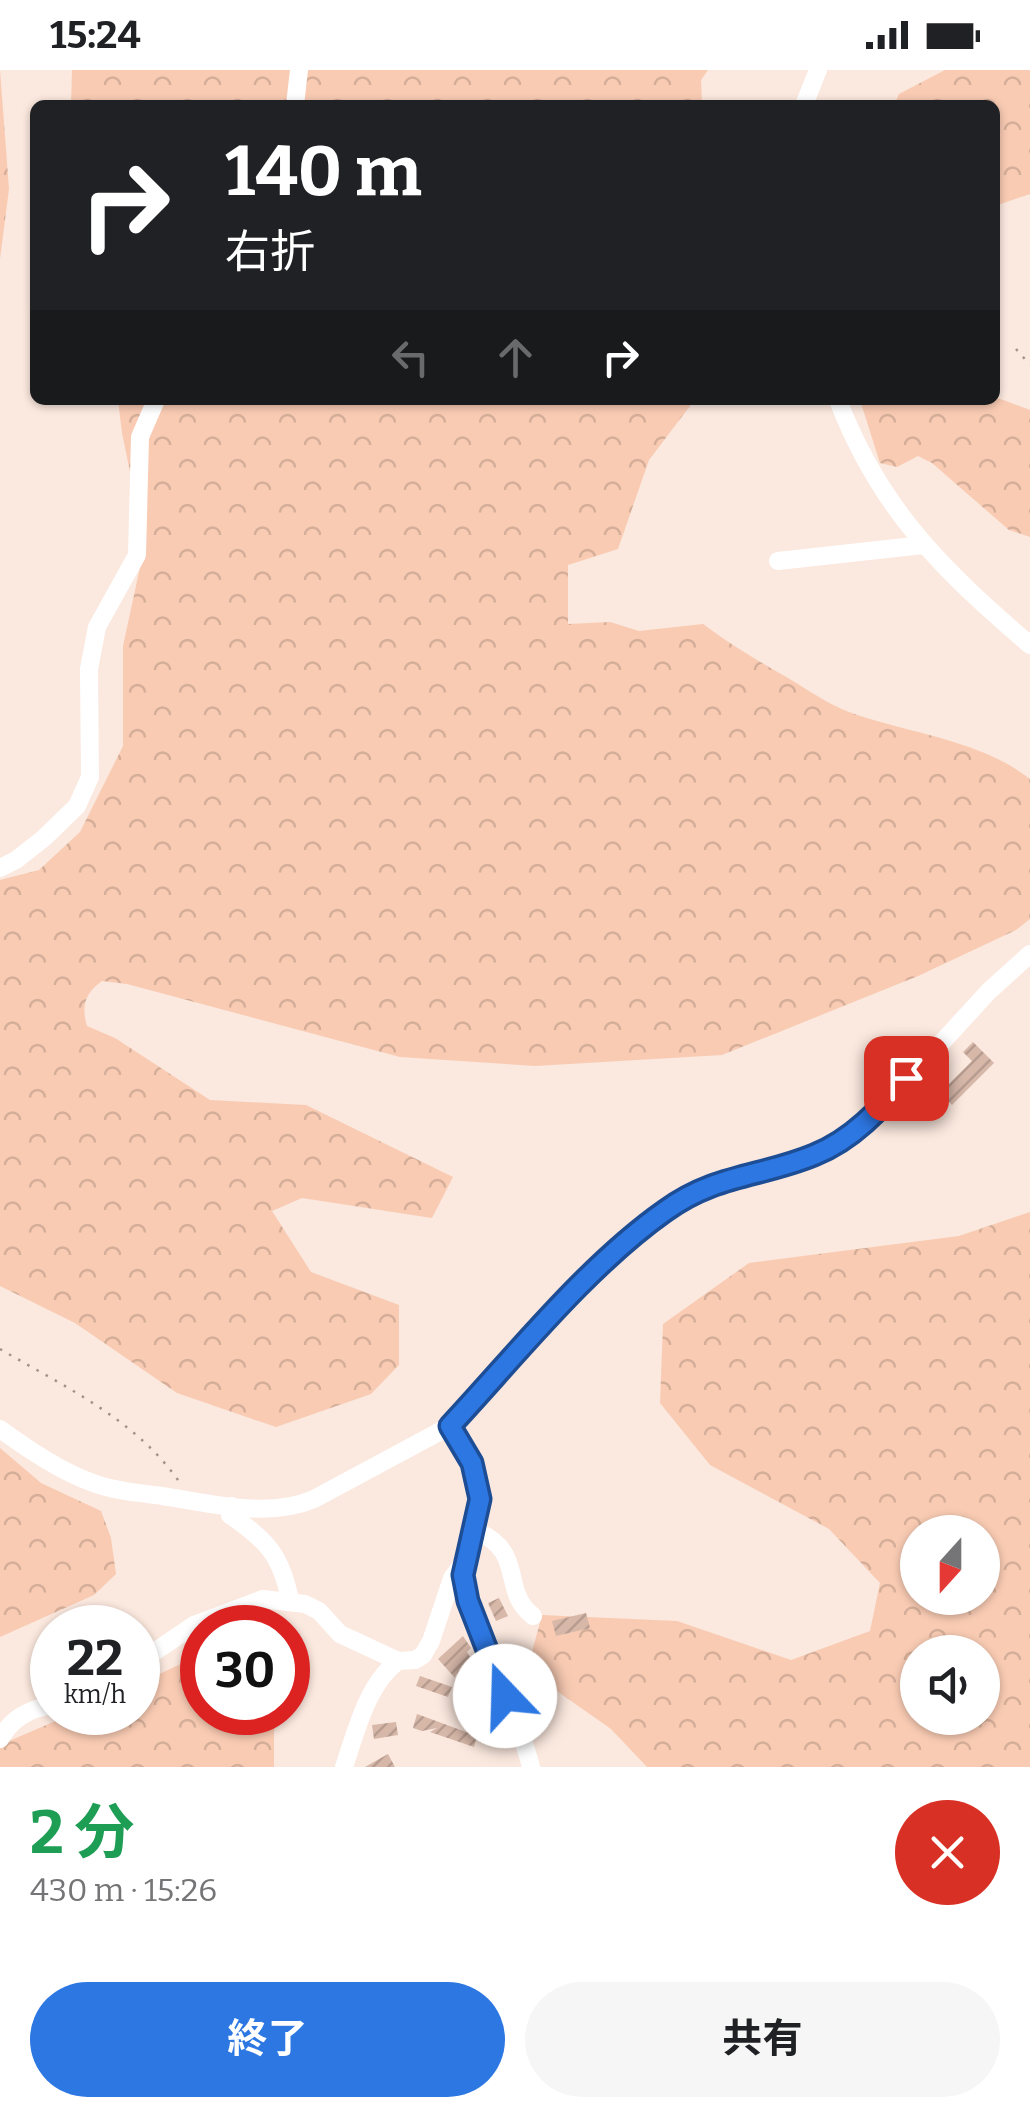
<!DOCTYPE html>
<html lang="ja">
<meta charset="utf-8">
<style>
:root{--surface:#fff;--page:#f6f6f6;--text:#202124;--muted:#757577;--accent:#2d77e3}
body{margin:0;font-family:Bitter,"Noto Sans JP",serif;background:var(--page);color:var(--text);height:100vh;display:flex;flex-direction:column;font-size:38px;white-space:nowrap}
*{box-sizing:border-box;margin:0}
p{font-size:32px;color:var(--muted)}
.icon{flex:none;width:55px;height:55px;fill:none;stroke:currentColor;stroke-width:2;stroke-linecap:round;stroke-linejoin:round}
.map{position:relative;height:1697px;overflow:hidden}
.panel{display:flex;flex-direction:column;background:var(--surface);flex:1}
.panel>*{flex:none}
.banner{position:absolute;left:30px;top:30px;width:970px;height:305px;border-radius:15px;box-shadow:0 2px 8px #0004;background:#202124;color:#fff;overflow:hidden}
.needle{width:65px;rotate:201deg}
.tools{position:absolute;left:900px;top:1445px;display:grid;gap:20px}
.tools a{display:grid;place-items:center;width:100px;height:100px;border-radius:50%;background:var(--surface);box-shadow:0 2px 8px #0004;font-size:50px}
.speed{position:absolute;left:30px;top:1535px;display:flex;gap:20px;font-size:50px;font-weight:700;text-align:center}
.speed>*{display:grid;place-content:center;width:130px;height:130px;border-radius:50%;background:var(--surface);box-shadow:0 2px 8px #0004;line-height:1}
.speed small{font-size:25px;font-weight:400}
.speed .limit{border:15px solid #d22;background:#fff;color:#111}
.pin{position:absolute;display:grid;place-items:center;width:85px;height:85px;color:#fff;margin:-42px;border-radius:20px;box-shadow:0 5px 15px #0006}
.me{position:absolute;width:110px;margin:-55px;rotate:339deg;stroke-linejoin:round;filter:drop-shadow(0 0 8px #0008)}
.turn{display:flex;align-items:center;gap:35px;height:210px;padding:0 30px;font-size:45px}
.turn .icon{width:130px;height:130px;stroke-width:2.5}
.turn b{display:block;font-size:70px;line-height:85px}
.lanes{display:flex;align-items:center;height:95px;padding:0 30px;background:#0003;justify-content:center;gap:50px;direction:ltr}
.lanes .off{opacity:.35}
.round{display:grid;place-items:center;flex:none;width:105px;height:105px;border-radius:52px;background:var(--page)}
.head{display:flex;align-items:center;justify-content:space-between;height:170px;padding:0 30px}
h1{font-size:60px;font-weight:700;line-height:75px;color:#1e9e55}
.action{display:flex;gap:20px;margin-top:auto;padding:20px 30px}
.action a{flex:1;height:115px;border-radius:60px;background:var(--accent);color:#fff;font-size:40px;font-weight:700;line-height:115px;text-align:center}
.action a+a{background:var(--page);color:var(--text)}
.status{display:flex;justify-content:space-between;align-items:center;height:70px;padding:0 50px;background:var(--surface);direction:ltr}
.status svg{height:28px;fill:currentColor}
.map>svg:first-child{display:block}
.forest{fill:url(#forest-crowns);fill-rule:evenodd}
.building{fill:url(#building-hatch)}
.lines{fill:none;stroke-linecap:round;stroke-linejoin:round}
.path{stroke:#a2928a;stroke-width:2.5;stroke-dasharray:2.5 8;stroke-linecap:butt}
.minor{stroke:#fff;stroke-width:18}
.route-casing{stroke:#1d4d94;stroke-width:25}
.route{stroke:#2d77e3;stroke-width:18}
</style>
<div class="status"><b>15:24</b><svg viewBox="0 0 49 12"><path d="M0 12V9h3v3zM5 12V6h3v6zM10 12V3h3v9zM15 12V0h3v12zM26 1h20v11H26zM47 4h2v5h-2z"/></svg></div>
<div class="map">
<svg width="1030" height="1697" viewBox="0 0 1030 1697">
<defs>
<pattern id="forest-crowns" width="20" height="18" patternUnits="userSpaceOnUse" patternTransform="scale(2.5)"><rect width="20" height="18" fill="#f9cbb3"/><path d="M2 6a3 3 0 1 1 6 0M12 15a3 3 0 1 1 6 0" fill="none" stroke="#d5ae99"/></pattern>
<pattern id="building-hatch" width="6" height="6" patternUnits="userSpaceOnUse" patternTransform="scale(2.5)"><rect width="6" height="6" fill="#d6b7a8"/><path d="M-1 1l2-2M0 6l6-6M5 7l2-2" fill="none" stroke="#b79d90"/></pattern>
</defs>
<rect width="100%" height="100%" fill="#fbe8de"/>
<path class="forest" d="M0,0L9,119L0,189Z
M72,0H708L701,10L702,35H71Z
M945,0H1030V124L995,136V35H894L899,24Z
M995,327L1030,340V467L1009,460L932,393L918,386L897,397L880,393L860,330H995Z
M118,330H691L690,336L649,390L618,479L568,495V554L610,552L639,561L703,554C731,575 758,591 788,608C808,620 828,634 849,642C909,664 979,669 1030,709V849L1016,860L918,906L722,985L535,996L400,987L127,914L102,911C85,923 81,936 87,956L115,968L210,1030L306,1035L453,1107L432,1148L302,1128L272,1141L311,1202L399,1235V1295L371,1324L276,1357L177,1323L75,1253L0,1216V810L39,800L80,762L123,676V576L145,474L122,363Z
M1030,1142V1697H647L611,1659L527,1600L542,1545L677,1551L791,1590L870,1561L880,1513L829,1459L710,1395L660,1333L663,1254L749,1193L959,1166ZM918,1462H982V1528H918ZM918,1582H982V1648H918Z
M0,1378L41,1413L101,1441L111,1468L116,1504L94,1525L0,1567Z
M202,1584V1642L278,1643L274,1662V1697H0V1675L74,1643L138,1642V1614Z"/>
<path class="building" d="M973,972L994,993L952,1035L940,1023L972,991L963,982Z
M499,1528L508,1546L496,1551L488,1533Z
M586,1543L590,1558L556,1566L552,1551Z
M463,1566L471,1578L467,1582L484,1610L481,1612L456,1604L455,1608L438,1589Z
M420,1606L452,1617L448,1627L416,1616Z
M417,1644L477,1666L474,1677L430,1662L437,1658L422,1661L413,1658Z
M396,1652L398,1665L374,1669L372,1655Z
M388,1684L395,1697H365Z"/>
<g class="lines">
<path class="path" d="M1016,279L1030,295
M0,1279C65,1317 137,1350 180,1413"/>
<path class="minor" d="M295,35L299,0
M804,35L818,0
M838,330C880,440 944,501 1030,575
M778,491L923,475
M0,798L16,790L44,768L77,736L90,707L89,599L97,557L137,485L140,367L156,330
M450,1356C463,1377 479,1400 480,1426C481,1460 459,1489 467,1524C480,1584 516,1637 531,1697
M0,1359C29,1380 60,1401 93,1413C115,1421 139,1423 162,1426C209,1433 268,1449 314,1429L450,1356L570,1228L622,1177L666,1140L718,1112L819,1084L879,1041L989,921L1030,884
M232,1436L230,1445C266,1470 281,1484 290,1530
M474,1460C528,1482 499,1520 533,1546
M138,1593L194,1555L263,1529L305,1534L319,1541L340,1564L398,1591L415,1590L423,1585L431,1571L452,1508L466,1489
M0,1669C12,1648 29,1639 52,1635
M344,1697C356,1662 367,1614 398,1591"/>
</g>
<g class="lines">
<g class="route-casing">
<path id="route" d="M505,1626L468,1531L463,1505L480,1429L472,1393L450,1356C516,1285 587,1196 665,1141C716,1104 761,1107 814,1085C852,1070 881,1039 906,1008"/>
</g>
<use href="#route" class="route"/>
</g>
</svg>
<div class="tools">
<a><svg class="needle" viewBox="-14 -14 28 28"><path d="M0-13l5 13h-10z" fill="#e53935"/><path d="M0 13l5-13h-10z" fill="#757577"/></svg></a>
<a><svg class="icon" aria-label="sound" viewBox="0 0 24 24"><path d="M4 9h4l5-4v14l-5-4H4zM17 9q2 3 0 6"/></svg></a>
</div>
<div class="speed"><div>22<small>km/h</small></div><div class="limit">30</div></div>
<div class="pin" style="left:906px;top:1008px;background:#d93025"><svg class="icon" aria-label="arrive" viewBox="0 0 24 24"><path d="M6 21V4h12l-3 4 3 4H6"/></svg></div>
<svg class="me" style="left:505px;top:1626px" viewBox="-20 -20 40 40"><circle r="19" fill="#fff"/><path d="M0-13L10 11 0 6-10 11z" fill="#2d77e3"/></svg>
<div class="banner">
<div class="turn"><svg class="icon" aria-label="right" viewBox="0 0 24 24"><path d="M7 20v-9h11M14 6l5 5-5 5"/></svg><div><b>140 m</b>右折</div></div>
<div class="lanes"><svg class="icon off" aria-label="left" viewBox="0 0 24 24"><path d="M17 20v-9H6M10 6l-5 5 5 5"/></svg><svg class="icon off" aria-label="ahead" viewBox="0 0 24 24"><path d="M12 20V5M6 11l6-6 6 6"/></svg><svg class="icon" aria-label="right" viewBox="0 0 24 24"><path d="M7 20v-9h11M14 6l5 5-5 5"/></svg></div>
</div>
</div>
<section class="panel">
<div class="head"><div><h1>2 分</h1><p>430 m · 15:26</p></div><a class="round" style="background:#d93025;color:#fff"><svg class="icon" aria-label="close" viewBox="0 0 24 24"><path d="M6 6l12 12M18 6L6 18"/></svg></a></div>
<div class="action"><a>終了</a><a>共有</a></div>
</section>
